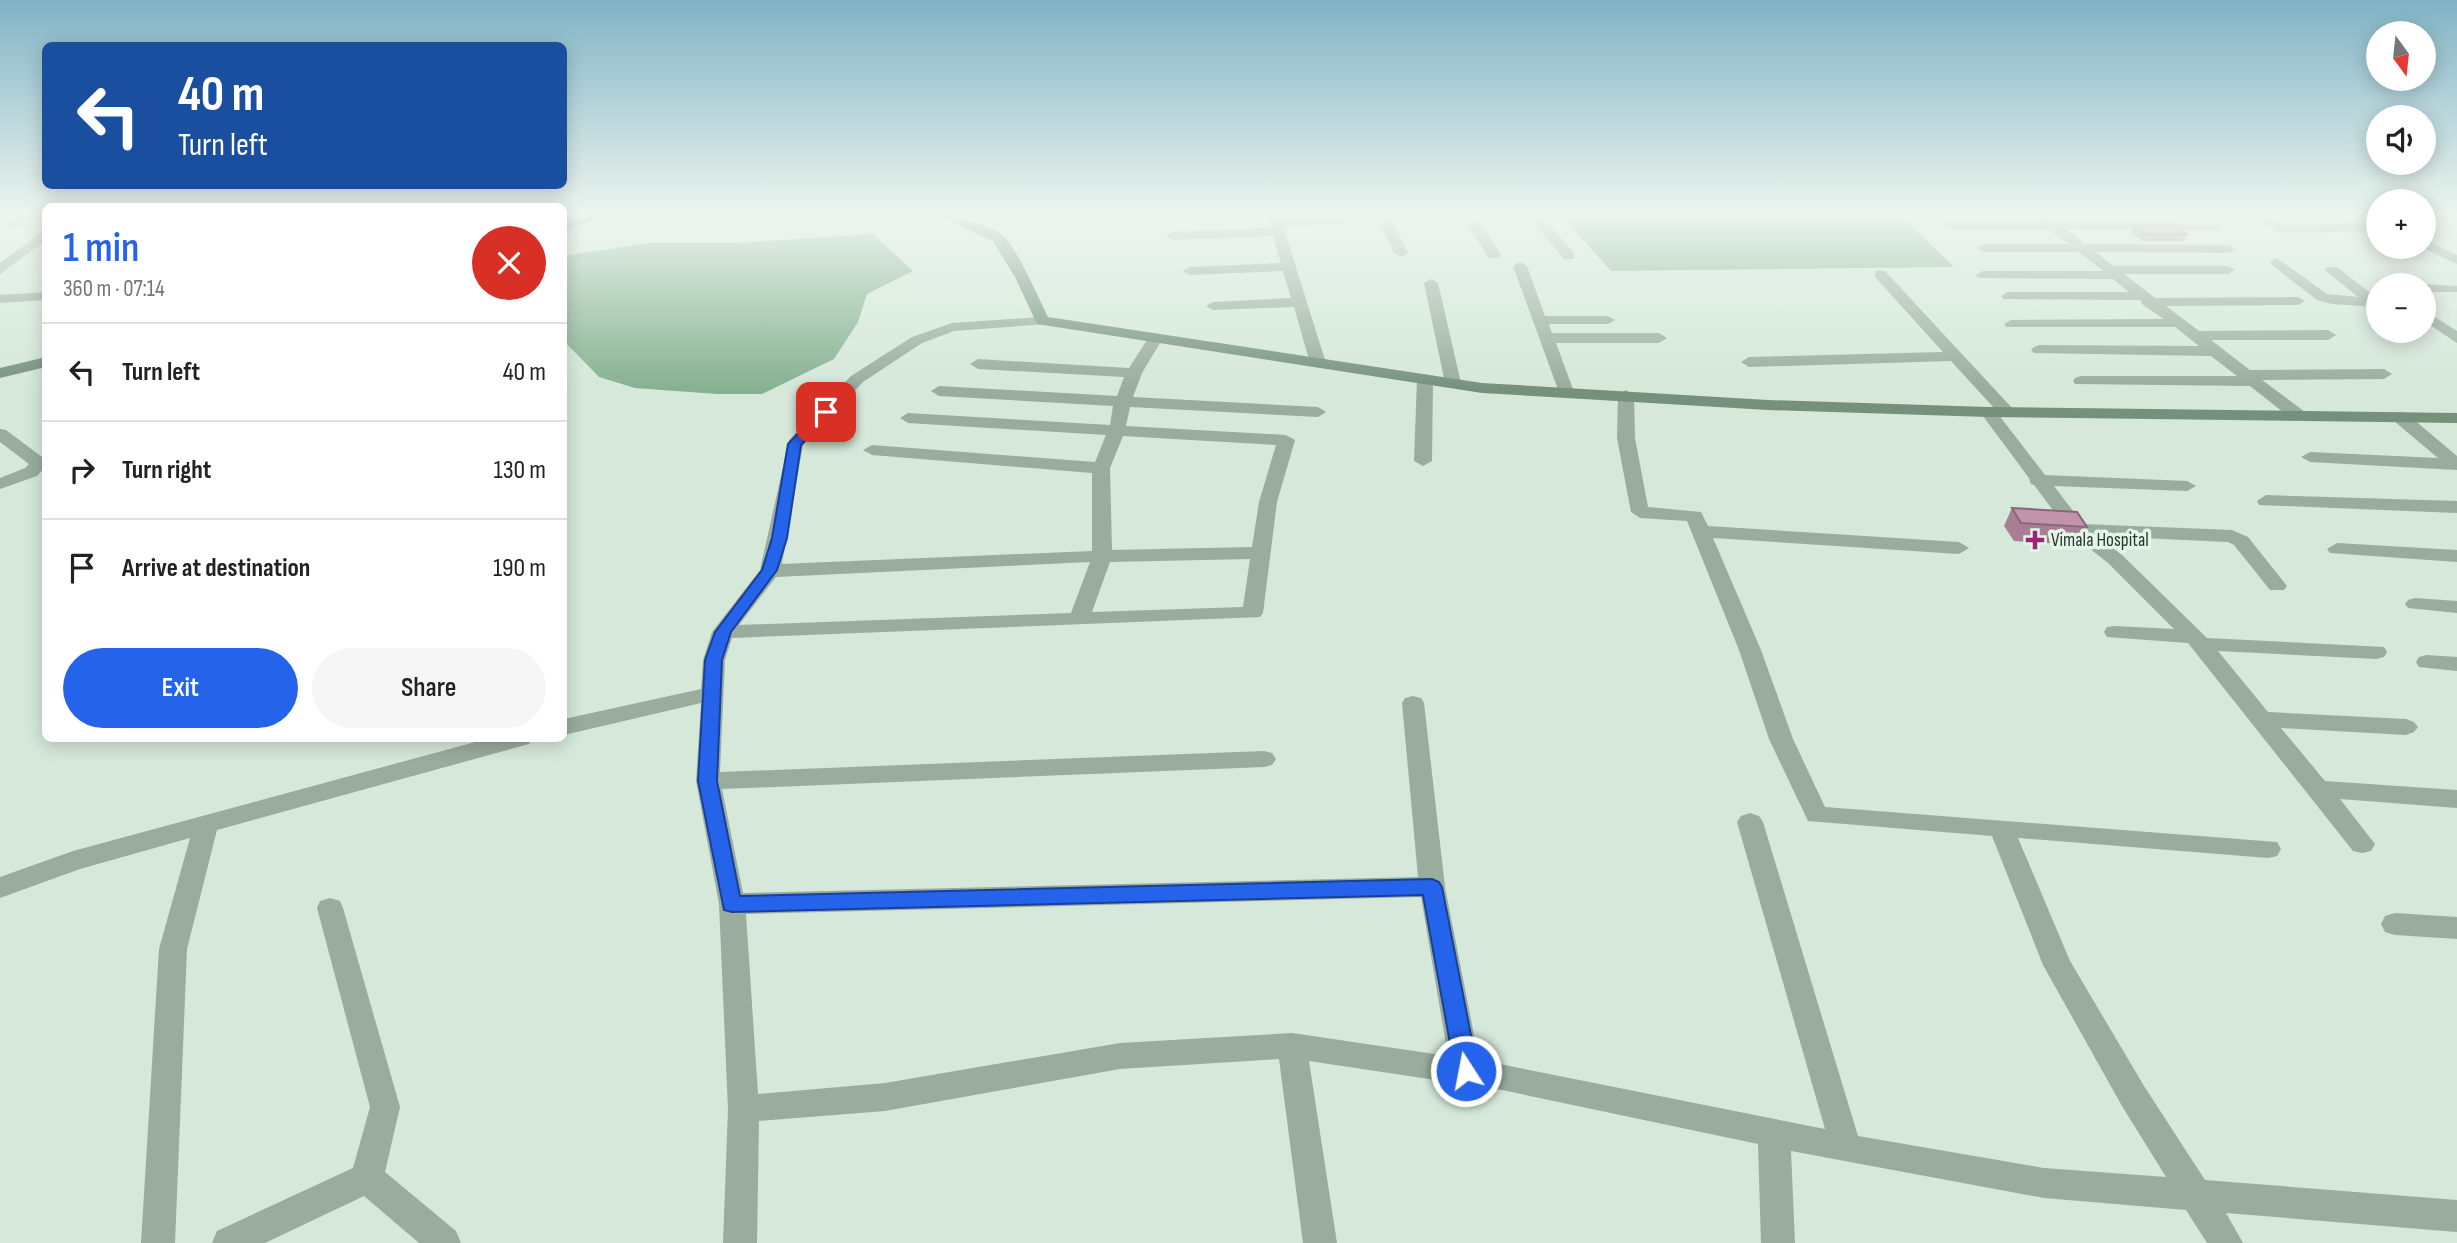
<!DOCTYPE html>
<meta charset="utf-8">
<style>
:root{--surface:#fff;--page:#f6f6f6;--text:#222;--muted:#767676;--line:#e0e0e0;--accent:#2563eb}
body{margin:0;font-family:"Sofia Sans Condensed",sans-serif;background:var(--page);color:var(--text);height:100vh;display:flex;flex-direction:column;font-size:26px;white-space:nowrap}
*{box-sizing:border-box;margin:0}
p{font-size:23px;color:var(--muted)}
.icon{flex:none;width:38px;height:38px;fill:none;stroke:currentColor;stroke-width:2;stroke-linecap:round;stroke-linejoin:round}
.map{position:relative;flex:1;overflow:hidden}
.drawer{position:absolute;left:42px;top:203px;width:525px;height:539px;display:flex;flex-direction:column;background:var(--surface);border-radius:10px;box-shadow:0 4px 18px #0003}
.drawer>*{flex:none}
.hud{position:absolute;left:42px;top:42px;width:525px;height:147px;border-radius:10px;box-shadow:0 4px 18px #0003;background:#1a4fa0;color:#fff;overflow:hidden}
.needle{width:46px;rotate:165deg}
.buttons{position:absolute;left:2366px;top:21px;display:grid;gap:14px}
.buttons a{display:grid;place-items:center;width:70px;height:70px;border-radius:50%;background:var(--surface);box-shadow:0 4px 18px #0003;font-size:35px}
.pin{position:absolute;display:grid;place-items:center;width:60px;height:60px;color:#fff;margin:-30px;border-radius:14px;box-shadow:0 4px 10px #0006}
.me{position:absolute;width:77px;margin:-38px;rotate:349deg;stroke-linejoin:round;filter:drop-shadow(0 0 5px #0008)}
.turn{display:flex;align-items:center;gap:24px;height:147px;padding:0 21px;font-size:32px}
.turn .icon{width:91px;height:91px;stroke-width:2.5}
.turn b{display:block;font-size:49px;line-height:60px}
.round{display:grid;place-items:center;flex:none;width:74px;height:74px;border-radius:37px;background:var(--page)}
.summary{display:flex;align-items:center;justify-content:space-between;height:119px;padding:0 21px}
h1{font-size:42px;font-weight:600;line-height:52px;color:var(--accent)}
.primary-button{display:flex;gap:14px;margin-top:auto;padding:14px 21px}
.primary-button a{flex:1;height:80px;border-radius:42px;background:var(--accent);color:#fff;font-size:28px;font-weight:600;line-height:80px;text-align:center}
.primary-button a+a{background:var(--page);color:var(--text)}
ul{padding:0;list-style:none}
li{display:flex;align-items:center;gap:21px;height:98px;padding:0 21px;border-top:2px solid var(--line)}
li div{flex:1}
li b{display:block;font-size:26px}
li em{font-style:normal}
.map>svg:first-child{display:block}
.water{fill:#85b191}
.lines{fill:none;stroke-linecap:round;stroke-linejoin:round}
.street{fill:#99ac9e;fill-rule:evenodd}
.secondary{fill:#75917c;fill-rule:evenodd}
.wall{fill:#a77e94}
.building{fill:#c293ac;stroke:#886778;stroke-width:2}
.route{fill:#2563eb;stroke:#184099;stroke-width:2}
.poi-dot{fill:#a12376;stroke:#e2f6e7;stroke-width:2.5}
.labels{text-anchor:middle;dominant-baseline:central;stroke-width:7;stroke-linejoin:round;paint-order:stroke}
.poi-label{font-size:19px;fill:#2d342f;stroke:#e2f6e7;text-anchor:start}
</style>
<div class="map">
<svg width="2457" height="1243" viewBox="0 0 2457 1243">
<rect width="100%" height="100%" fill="#d5e8da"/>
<path class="water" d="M1561,215H1900L1954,267L1611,271Z
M873,234L913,271L867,294L858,322L834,359L762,394H717L635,388L599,377L564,341V256L647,243H737Z"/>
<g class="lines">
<path class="street" d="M17,215H31L18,227H8V221Z
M1267,215H1279L1280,218L1487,215L1477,219L1501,255L1499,258H1489L1464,219L1392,222L1408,253L1401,257L1394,253L1379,222L1283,226L1326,363L1318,368L1310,363L1294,307L1213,310L1206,306L1213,302L1291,298L1283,271L1190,275L1183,271L1190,267L1281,263L1273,236L1172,240L1165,236L1172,232L1271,228Z
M1528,215H1541L1574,253V259H1564Z
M2033,215H2047L2056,222L2221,223V229L2216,230L2066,229L2085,244L2229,245L2236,249L2229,253L2096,252L2113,266H2228L2235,270L2228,274H2124L2155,298L2298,297L2305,301L2298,305L2166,306L2199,331L2328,330L2336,335L2328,340H2211L2250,370L2384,369L2392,374L2384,379L2262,380L2305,412L2307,416L2305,420H2293L2250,386L2075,384L2073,381L2075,378L2081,376H2237L2211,356L2034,353L2031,350L2034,347L2039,345L2199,346L2175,327H2006L2004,324L2011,320L2164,319L2143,305L2140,300L2003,299L2001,296L2008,292H2129L2113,279L1978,278L1976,275L1983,271H2103L2079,252H1984L1977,248L1984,244H2069L2049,229H1949L1943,225L1949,221H2039Z
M2251,215H2266L2284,225L2378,223V231L2282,233Z
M2424,215H2457V221L2424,222Z
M46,229V240L0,274V263Z
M2424,239L2457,255V264L2421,247H2424Z
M2277,258L2327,294L2358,297L2325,270L2327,267H2337L2378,299V307L2332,304L2317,300L2272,265L2270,262Z
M1520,262L1527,266L1545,316H1608L1615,320L1608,324H1549L1552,333H1659L1667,338L1659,343H1556L1574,392L1572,395H1560L1513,266Z
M1880,270L1885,271L2012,408L2014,412L2006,417L1995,410L2045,475L2187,481L2196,486L2187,491L2054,486L2083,524L2232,530L2248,537L2287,586L2284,590H2270L2234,545L2228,542L2097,536L2122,555L2207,638L2384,647L2387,652L2384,657L2376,659L2218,651L2268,712L2406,719L2414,722L2418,727L2414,732L2406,735L2281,728L2325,781L2457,790V808L2340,799L2375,844L2371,851L2362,853L2353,851L2188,643L2107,637L2104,632L2107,627L2115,626L2174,629L2108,563L2070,533L2034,485L2031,484L2029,478L1980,412L1982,408H1994L1951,361L1749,367L1741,362L1749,357L1943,352L1875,277V271Z
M1431,279L1438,283L1461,383L1453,388L1445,383L1424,283Z
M2424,284L2457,286V292H2424V285H2419Z
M46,292V300L0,303V295Z
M2424,310L2457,331V343L2424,321Z
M1042,317L1049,321L1047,324L954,331L922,343L863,382L803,445L782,564L1092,551V473L872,455L863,450L872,445L1095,462L1106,435L908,423L900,418L908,413L1110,425L1113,406L939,396L931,391L939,386L1117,396L1124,377L978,369L970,364L978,359L1129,368L1150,335L1155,333L1163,338L1142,373L1133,397L1318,407L1326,412L1318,417L1130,407L1126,426L1286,435L1295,440L1277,502L1263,613L1260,617L732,638L725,660L720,772L1264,751L1272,753L1276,759L1272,765L1264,767L722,789L743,893L1418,877L1402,703L1405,698L1413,696L1421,698L1424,703L1445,887L1479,1060L1825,1129L1737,822L1741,816L1750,813L1759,816L1763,822L1858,1136L2044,1168L2166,1177L2122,1106L2043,965L1992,836L1808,821L1769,739L1739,650L1687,521L1640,518L1631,512L1617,438L1618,395L1626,390L1634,395L1635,438L1648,507L1701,512L1708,526L1959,542L1969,548L1959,554L1713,538L1761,650L1793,739L1825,807L2277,842L2281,849L2277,856L2268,858L2018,838L2070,961L2144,1086L2205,1180L2457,1200V1232L2226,1213L2243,1243H2207L2186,1210L2044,1198L1791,1151L1795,1243H1761L1758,1144L1502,1090L1309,1061L1337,1243H1303L1279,1059L1120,1069L885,1111L759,1121L757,1243H723L728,1109L719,904L696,781L701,703L564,735V719L701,689L703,660L712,632L760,570L789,440L851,376L912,337L952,323ZM1123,436L1276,445L1259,502L1252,547L1112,550L1110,468ZM1250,559L1243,607L1092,612L1110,562ZM1090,562L1071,613L739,625L776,577ZM1421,897L1448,1056L1292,1033L1120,1043L885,1083L758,1094L746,914Z
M1425,374L1433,379L1432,461L1423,466L1414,461L1417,379Z
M2400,412L2406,413L2457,456V470L2310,462L2301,457L2310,452L2438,458L2394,421L2392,417L2394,413Z
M0,429L6,430L46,460V466L37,476L0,489V478L25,468L29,464L0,442Z
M2266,495L2457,501V513L2259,505L2257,501Z
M2337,543L2457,550V562L2330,553L2327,549Z
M2415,598L2457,601V613L2408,608L2405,604L2408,600Z
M2427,655L2457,657V671L2419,667L2416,662L2419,657Z
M490,738H532L529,744L217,830L187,949L175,1243H141L159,949L190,838L80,869L0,898V877L73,851Z
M330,898L340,901L343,908L400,1107L385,1172L456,1231L461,1243H419L364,1196L265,1243H212L217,1231L353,1168L370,1107L317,908L320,901Z
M2395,913L2457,917V939L2395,935L2385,932L2381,924L2385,916Z"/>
<path class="secondary" d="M590,215H609L564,231V223Z
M936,215C951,215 991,225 1003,236C1017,248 1039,299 1048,317L1482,383L1768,400L1988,407L2457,413V423L1988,417L1768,410L1482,393L1037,324L1015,277L993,241Z
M46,357V367L0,378V368Z"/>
</g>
<path class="wall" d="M2134,226L2187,234L2184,241H2143L2131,233Z
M2012,508L2087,527L2079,545L2014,541L2004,526Z"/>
<path class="building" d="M2134,226H2175L2187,234H2146Z
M2012,508L2077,512L2087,527L2021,523Z"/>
<linearGradient id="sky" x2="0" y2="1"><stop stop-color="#80b3c5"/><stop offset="0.55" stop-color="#ecf5ee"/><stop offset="1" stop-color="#ecf5ee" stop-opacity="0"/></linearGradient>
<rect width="2457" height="389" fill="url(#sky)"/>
<path class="route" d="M826,408L832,412L801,445L787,538L777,570L731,632L722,660L717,781L740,896L1432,879L1439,882L1442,887L1478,1071L1474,1078L1466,1081L1458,1078L1455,1071L1423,895L732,912L724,910L698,781L705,660L715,632L762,570L772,538L788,444L821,409Z"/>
<path class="poi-dot" d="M2031.5 529.5h7v7h7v7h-7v7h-7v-7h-7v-7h7z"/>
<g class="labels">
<g class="poi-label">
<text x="2051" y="540">Vimala Hospital</text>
</g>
</g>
</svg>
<div class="buttons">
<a><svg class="needle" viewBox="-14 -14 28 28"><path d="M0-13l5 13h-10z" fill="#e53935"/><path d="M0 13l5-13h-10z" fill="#767676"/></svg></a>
<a><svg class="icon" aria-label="sound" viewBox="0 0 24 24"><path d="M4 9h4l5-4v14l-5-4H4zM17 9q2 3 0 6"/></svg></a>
<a>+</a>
<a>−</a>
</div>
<div class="pin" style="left:826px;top:412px;background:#d93025"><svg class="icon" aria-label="arrive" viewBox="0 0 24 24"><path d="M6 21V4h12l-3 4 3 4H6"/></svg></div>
<svg class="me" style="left:1466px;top:1071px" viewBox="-20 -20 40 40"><circle r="17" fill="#2563eb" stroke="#fff" stroke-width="3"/><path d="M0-11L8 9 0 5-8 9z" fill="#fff"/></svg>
<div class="hud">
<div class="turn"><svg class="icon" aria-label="left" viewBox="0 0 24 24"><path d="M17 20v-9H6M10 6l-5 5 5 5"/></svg><div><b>40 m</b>Turn left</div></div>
</div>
<section class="drawer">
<div class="summary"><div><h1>1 min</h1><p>360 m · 07:14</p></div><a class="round" style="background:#d93025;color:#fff"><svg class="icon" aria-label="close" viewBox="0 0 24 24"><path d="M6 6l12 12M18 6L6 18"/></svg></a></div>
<ul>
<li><svg class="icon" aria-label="left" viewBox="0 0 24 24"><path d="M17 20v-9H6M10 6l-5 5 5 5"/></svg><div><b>Turn left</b></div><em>40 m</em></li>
<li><svg class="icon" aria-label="right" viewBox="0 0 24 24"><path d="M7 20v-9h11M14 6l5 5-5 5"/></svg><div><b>Turn right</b></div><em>130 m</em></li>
<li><svg class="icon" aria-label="arrive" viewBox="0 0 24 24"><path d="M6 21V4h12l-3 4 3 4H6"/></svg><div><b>Arrive at destination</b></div><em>190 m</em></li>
</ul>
<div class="primary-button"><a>Exit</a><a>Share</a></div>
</section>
</div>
